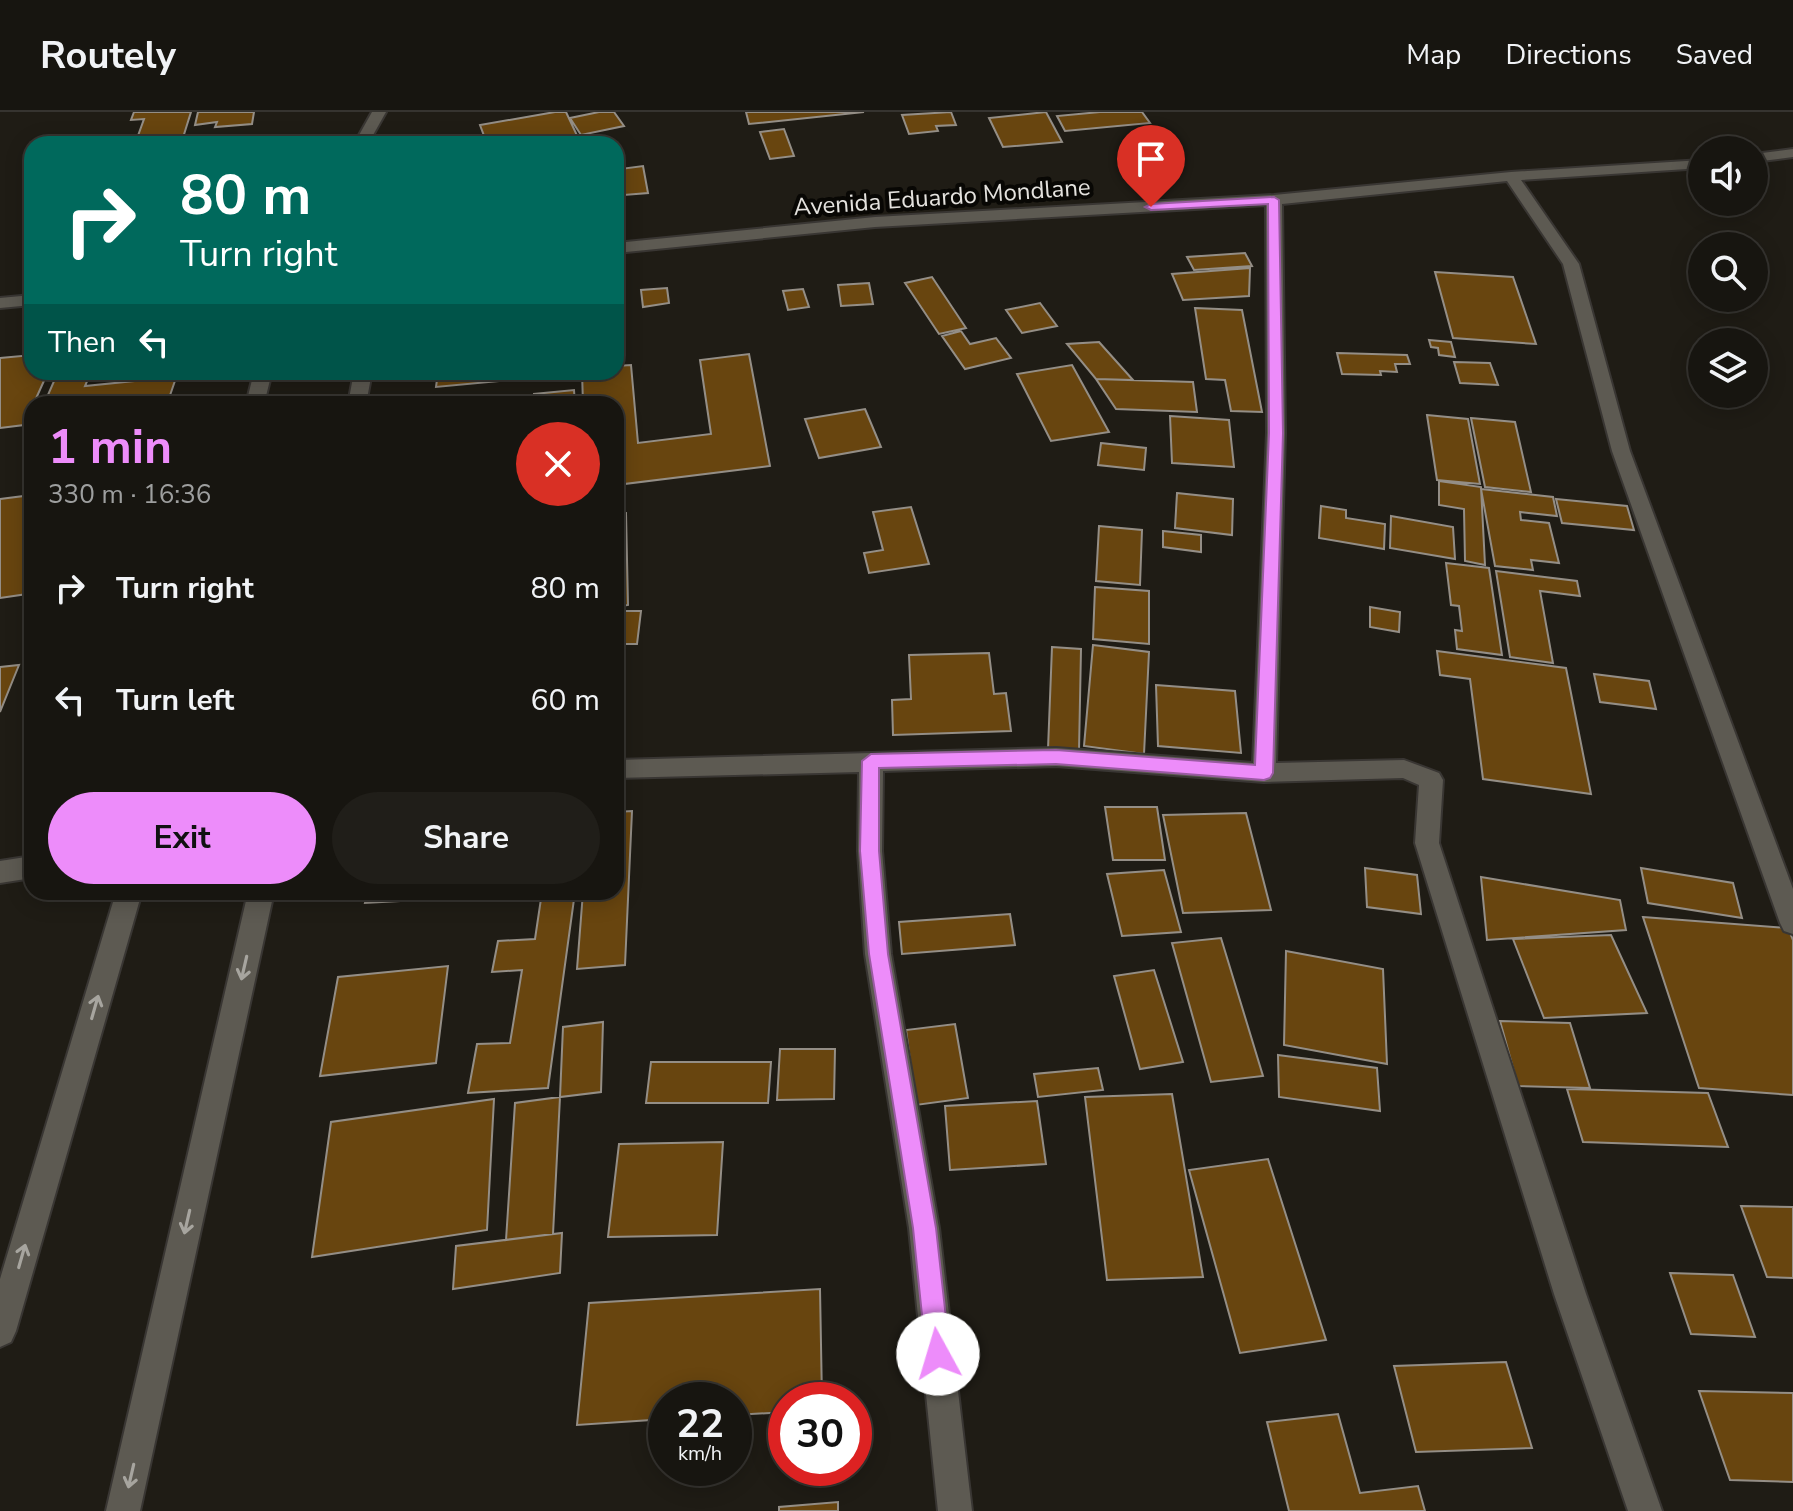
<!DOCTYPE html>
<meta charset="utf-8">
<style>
:root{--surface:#171510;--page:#201e19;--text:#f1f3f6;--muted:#9e9f9f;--line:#363430;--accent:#ed8cfa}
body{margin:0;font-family:"Nunito Sans",sans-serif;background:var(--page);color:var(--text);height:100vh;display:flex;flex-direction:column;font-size:30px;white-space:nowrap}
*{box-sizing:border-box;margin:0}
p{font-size:26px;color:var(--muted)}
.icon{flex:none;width:44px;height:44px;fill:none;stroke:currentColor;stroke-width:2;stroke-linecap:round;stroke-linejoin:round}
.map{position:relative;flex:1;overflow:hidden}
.panel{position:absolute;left:24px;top:284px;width:600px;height:504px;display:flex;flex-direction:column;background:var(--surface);border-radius:24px;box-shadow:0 4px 20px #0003,0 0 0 2px var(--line)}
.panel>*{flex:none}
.top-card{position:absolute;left:24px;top:24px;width:600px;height:244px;border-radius:24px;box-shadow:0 4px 20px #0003,0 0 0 2px var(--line);background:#00695c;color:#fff;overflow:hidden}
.tools{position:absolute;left:1688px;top:24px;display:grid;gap:16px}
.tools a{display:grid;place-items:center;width:80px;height:80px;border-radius:50%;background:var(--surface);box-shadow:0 4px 20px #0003,0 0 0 2px var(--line);font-size:40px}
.speed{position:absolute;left:648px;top:1270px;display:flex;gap:16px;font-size:40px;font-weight:700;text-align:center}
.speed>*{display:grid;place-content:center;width:104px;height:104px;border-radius:50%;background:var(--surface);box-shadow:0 4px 20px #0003,0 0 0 2px var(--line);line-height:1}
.speed small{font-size:20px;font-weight:400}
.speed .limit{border:12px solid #d22;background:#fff;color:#111}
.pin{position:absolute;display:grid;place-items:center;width:68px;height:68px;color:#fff;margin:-82px -34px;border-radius:50% 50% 50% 0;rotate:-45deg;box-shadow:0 0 8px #0007}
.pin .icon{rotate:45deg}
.me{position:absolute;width:88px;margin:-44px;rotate:354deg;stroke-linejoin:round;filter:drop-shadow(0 0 6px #0008)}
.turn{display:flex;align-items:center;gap:28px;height:168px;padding:0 24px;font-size:36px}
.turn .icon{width:104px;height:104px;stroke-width:2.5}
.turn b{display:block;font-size:56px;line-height:68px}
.then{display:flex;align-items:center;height:76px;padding:0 24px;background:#0003;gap:16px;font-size:30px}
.round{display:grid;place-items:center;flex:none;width:84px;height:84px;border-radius:42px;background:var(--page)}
.headline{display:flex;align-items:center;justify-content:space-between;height:136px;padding:0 24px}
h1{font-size:48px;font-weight:700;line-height:60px;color:var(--accent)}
.action{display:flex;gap:16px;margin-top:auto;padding:16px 24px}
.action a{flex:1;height:92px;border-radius:48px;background:var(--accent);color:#111;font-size:32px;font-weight:700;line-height:92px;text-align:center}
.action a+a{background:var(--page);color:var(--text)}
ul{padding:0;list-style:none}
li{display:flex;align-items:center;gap:24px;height:112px;padding:0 24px}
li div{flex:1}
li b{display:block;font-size:30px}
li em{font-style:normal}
header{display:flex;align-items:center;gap:48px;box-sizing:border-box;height:112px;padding:0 40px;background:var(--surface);border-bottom:2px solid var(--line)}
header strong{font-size:38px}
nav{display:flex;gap:44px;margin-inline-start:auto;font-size:28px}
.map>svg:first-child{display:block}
.building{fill:#68450f;stroke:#948e86;stroke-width:2}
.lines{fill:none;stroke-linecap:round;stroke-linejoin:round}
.minor-casing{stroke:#393633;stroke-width:4}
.minor{fill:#5d5a52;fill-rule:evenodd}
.oneway{stroke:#a7a59f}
.route{fill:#ed8cfa;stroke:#9a5ba2;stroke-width:2}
.labels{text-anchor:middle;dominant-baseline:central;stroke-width:8;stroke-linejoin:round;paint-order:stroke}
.far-street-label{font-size:24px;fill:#e4e2de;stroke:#080704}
</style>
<header>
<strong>Routely</strong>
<nav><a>Map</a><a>Directions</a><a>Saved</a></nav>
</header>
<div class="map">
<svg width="1793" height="1399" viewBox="0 0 1793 1399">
<rect width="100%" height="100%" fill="#1f1c15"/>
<path class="building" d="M134,0H191L181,32H135L144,7L131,8Z
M198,0H254L252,12L215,15L217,10L195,13Z
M555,0H566L581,32H504L502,26L486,29L480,13Z
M599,0H614L624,14L581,23L570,6Z
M746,0H864L749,12Z
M951,0L956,13L936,14L938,19L909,22L902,3Z
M1046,0L1062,30L1003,35L989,6Z
M1100,0H1142L1150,11L1065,19L1057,4Z
M784,17L794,44L770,47L760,20Z
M643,54L648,81L624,83L620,57Z
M1245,141L1252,154L1194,158L1187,145Z
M1250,156L1249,184L1183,188L1172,162Z
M1435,160L1513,165L1536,232L1453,226Z
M932,165L966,216L939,222L905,171Z
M869,171L873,192L841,194L838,173Z
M667,176L669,191L643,195L641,178Z
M803,177L809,195L788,198L783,179Z
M1040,191L1057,214L1022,221L1006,198Z
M1195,196L1242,198L1262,300L1231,299L1225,268L1206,267Z
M961,219L970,232L996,226L1011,246L965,257L942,224Z
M1429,228L1451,230L1455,245L1439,243L1438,236L1431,235Z
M1099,230L1133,268L1096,267L1067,232Z
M1337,241L1407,243L1410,252H1395L1397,260L1380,259L1381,263L1342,262Z
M749,242L770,354L616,373V292H583L582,260H616V254L631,253L638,331L711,322L700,248Z
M32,243V260H48L24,313L0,316V246Z
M1454,250L1490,251L1498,273L1460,271Z
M1072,253L1109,320L1051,329L1017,262Z
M58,260H91L85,274L144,268L147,260H178L167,292H44Z
M438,260H531V266L436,275Z
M1096,267L1193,270L1197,300L1116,297Z
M574,278L575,292H534V282Z
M865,297L881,335L819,346L805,307Z
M1427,303L1468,307L1480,372L1437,368Z
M1170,304L1229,308L1234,355L1172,351Z
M1471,306L1515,310L1531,380L1485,375Z
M1101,331L1146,336L1144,358L1098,353Z
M1439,369L1481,375L1485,453L1465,449L1464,397L1439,393Z
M1481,377L1553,385L1557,404L1520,400L1521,408L1549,411L1559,451L1531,448L1533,458L1495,454Z
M1177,381L1233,387L1232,423L1175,416Z
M32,383V468L27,482L0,486V387Z
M1556,387L1627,394L1634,418L1562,411Z
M1321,394L1346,398V406L1385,412L1384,437L1319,426Z
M911,395L929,452L869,461L864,441L883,438L873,400Z
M626,401L628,493L616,495V402Z
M1391,404L1453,415L1455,447L1390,436Z
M1099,414L1142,418L1140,473L1096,469Z
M1163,419L1201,423V440L1163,435Z
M1446,451L1489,456L1502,543L1457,537L1455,518L1462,519L1459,494L1451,493Z
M1496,459L1577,469L1580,484L1540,479L1553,551L1510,545Z
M1095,475L1149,479V532L1093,527Z
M1370,495L1400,500L1399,520L1370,515Z
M616,499H641L637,532H616Z
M1093,533L1149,540L1144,642L1084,634Z
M1052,535L1081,537L1079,639L1048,637Z
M1437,539L1566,556L1591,682L1483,667L1470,567L1440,563Z
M989,541L994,582L1006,581L1011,619L893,623L892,588L911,587L909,543Z
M19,553L0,600V555Z
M1594,562L1649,569L1656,597L1600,590Z
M1156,573L1235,579L1241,641L1158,634Z
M1105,695H1157L1165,748H1113Z
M632,699L625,853L577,857L583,780H616V700Z
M1246,701L1271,798L1183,801L1163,703Z
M1365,756L1417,763L1421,802L1367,795Z
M1641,756L1733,771L1742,806L1648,791Z
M1164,758L1181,820L1122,824L1107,762Z
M1481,765L1620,788L1626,818L1487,828Z
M368,780H492V784L365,791Z
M542,780H575L548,976L468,981L477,932L510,931L522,858L492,860L498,829L535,827Z
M1010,802L1015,833L902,842L899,810Z
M1643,805L1788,816L1793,828V983L1699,976Z
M1611,823L1647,901L1544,906L1513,827Z
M1221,826L1263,964L1211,970L1172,831Z
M1286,839L1383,857L1387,952L1284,933Z
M448,854L436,951L320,964L338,865Z
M1154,858L1183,950L1140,957L1114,864Z
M1500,909L1570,911L1590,976L1518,974Z
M603,910L601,980L560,985L563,915Z
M955,912L968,986L916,993L906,918Z
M780,937H835L834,987L777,988Z
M1278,943L1377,956L1380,999L1279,985Z
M651,950H771L768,991H646Z
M1098,956L1103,978L1038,985L1034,962Z
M1567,977L1708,981L1728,1035L1583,1030Z
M1172,982L1203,1165L1107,1168L1085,985Z
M560,985L553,1122L506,1128L515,991Z
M494,987L487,1118L312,1145L331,1010Z
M1037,989L1046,1052L950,1058L945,994Z
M723,1030L717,1123L608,1125L619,1032Z
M1268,1047L1326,1228L1240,1241L1189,1058Z
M1741,1094L1793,1095V1166L1767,1165Z
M562,1121L560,1161L453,1177L456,1134Z
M1670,1161L1733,1163L1755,1225L1691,1222Z
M820,1177L822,1288H786V1300L734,1303V1288H666V1307L577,1313L589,1191Z
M1506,1250L1532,1336L1416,1340L1394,1254Z
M1699,1279L1793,1281V1370L1730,1368Z
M1338,1302L1360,1381L1418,1374L1425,1399H1289L1267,1310Z
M838,1390V1399H779V1395Z"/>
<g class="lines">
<g class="minor-casing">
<path id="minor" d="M372,0H386L368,32H354Z
M1793,37V45L1754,50V42Z
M1702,48V56L1521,68L1579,152L1630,339L1793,777V822L1784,819L1780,811L1612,339L1563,152L1507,69L1282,92L1285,321L1276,651L1404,648L1439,661L1443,668L1439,731L1586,1182L1662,1399H1628L1554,1182L1415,731L1419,673L1403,666L1264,670L1056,654L883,659L882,739L891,842L939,1116L972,1399H938L909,1116L865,842L858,739L859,660L616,666V648L1056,636L1253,651L1267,321L1266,93L875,115L616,141V131L875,105L1274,83L1511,60Z
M32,183V193L0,196V186Z
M254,260H272L264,292H246Z
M354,260H372L366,292H348Z
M32,744V766L0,771V749Z
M116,780H142L16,1219L11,1230L0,1235V1167Z
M248,780H274L140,1399H106Z"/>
</g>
<use href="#minor" class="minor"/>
</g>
<defs><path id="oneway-shaft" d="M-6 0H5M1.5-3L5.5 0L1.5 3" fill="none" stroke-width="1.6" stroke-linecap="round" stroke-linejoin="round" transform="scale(2)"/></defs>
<g class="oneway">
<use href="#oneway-shaft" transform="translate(244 856) rotate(103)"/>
<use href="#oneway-shaft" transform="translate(95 895) rotate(-74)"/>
<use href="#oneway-shaft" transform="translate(187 1110) rotate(103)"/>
<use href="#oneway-shaft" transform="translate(22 1144) rotate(-74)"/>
<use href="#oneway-shaft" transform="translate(131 1364) rotate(103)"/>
</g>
<path class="route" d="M1274,85L1279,88L1283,321L1273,661L1270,666L1264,668L1056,652L879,656V739L888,842L936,1116L950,1242L946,1250L938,1254L929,1250L926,1242L913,1116L869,842L860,739L862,649L871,642L1056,638L1255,653L1269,321L1268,92L1151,98L1145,95L1151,92Z"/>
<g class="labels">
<g class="far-street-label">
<text transform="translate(942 85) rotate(-4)">Avenida Eduardo Mondlane</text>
</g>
</g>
</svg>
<div class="tools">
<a><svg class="icon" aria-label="sound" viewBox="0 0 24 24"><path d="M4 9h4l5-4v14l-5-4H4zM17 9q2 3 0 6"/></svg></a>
<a><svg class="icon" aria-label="search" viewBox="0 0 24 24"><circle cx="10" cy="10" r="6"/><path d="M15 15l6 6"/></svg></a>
<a><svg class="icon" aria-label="layers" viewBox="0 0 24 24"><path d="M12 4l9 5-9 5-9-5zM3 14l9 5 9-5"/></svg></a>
</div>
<div class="speed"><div>22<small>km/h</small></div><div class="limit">30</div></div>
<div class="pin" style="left:1151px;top:95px;background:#d93025"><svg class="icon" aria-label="arrive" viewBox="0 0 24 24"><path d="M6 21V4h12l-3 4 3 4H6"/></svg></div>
<svg class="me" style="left:938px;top:1242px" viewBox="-20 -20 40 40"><circle r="19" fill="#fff"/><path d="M0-13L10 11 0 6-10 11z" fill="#ed8cfa"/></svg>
<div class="top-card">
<div class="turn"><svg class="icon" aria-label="right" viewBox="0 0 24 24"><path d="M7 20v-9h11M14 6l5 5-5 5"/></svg><div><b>80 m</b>Turn right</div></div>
<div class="then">Then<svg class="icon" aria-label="left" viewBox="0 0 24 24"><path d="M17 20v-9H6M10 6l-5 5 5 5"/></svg></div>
</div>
<section class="panel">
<div class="headline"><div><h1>1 min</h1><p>330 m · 16:36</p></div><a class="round" style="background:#d93025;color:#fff"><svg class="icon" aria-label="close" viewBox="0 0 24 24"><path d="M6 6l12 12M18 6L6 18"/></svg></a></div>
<ul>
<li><svg class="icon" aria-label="right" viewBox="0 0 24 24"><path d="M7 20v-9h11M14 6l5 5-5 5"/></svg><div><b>Turn right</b></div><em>80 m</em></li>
<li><svg class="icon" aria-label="left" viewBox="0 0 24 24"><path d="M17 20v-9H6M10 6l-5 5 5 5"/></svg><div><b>Turn left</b></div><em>60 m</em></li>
</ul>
<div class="action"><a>Exit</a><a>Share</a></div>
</section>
</div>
